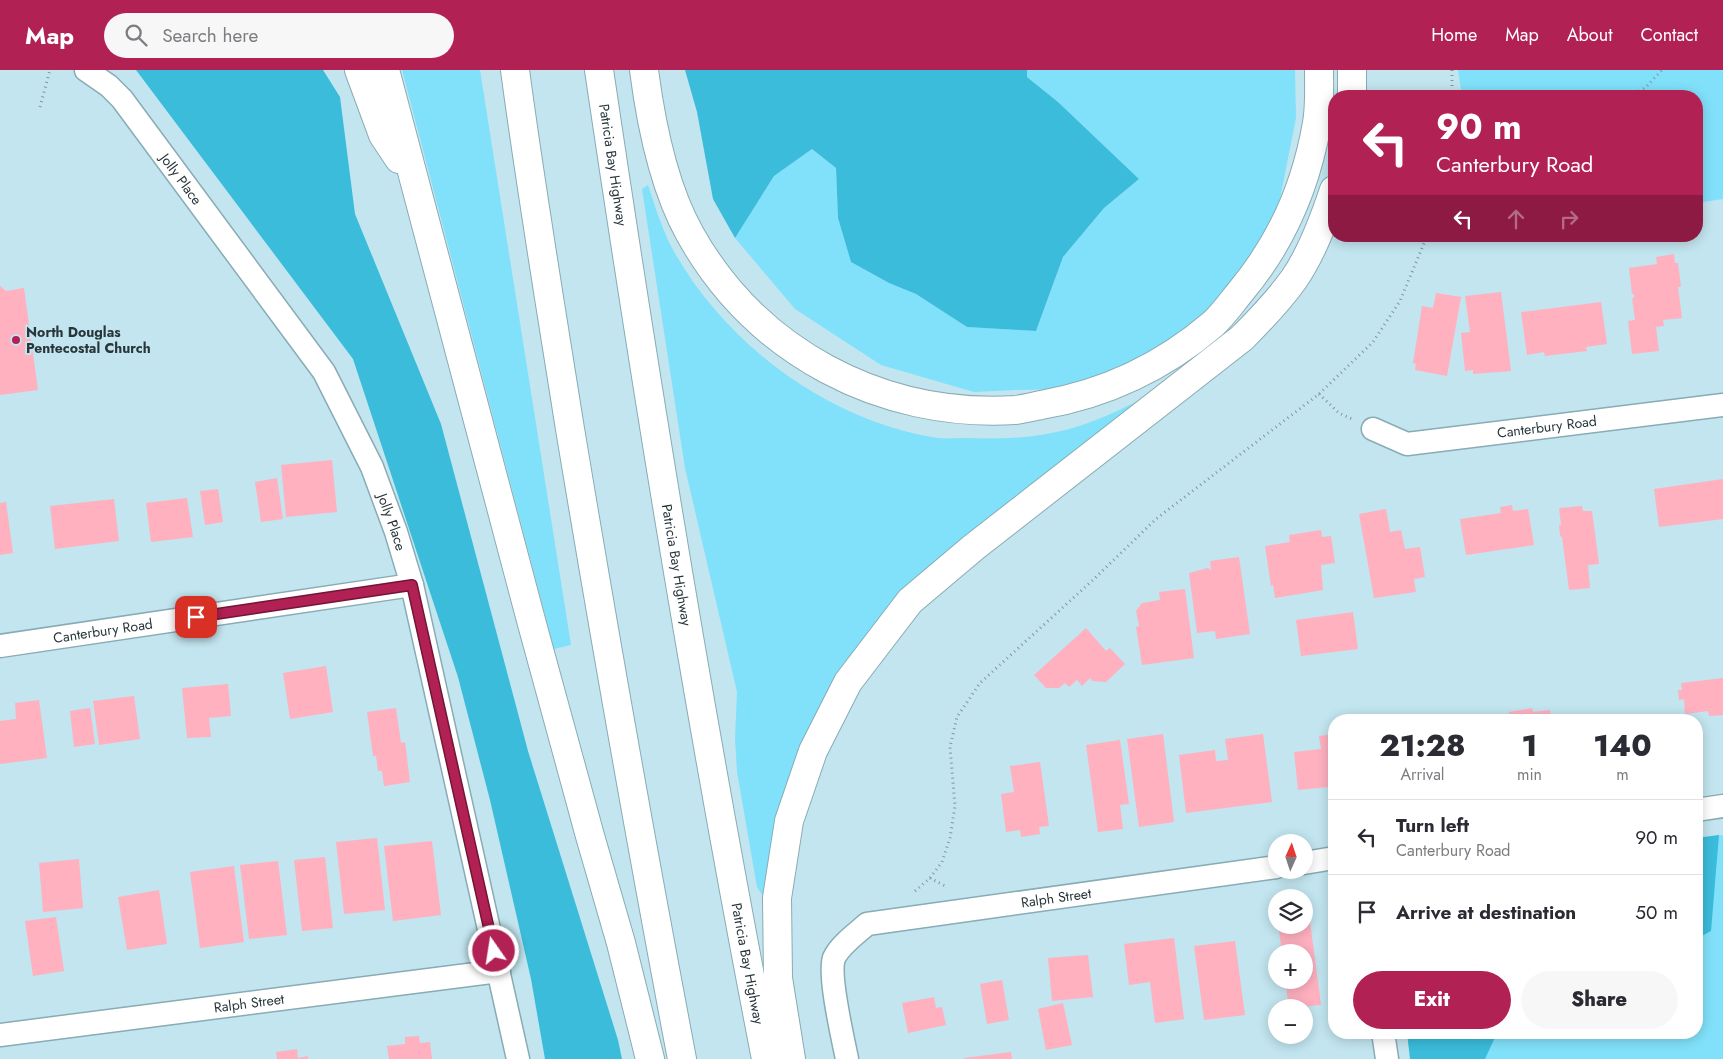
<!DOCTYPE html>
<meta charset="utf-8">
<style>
:root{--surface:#fff;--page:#f7f7f7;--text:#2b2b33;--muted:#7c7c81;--line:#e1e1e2;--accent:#b12154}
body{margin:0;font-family:Jost,sans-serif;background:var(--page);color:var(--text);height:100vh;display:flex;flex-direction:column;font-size:19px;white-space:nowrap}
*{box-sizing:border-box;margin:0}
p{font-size:16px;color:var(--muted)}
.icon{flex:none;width:28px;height:28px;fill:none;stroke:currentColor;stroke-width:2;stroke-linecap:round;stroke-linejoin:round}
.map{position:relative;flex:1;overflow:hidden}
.drawer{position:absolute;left:1328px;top:644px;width:375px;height:325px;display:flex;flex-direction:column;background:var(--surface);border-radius:20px;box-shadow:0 2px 12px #0003}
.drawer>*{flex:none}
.hud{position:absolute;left:1328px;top:20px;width:375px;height:152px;border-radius:20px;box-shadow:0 2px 12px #0003;background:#b12154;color:#fff;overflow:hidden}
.needle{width:32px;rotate:3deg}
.buttons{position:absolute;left:1268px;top:764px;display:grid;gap:10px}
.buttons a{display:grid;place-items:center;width:45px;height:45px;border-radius:50%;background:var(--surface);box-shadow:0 2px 12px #0003;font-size:25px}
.pin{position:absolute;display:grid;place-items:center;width:42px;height:42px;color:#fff;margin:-21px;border-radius:10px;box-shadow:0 2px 8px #0006}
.me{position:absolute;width:55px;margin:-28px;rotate:347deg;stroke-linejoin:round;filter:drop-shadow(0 0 4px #0008)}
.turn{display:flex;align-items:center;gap:18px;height:105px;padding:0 25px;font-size:22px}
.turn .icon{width:65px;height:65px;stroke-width:2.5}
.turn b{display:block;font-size:35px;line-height:42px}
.lanes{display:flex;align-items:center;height:48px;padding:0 25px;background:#0003;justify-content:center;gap:25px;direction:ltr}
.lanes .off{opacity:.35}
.eta{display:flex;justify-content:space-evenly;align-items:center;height:85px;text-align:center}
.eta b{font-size:30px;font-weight:800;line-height:35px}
.button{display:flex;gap:10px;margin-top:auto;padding:10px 25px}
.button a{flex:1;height:58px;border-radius:30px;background:var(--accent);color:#fff;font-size:20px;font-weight:800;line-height:58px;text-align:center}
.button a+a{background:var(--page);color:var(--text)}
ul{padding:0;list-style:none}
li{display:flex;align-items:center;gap:15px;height:75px;padding:0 25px;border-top:1px solid var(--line)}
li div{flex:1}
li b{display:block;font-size:19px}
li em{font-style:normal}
header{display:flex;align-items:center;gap:30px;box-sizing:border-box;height:70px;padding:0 25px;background:var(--accent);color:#fff}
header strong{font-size:24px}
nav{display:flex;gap:28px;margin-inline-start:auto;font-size:18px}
.search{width:350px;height:45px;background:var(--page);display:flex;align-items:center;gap:12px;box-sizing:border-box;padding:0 18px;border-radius:28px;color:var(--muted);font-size:19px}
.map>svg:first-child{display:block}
.green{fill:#81e1fa}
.forest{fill:#3abcda}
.building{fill:#ffb1c0}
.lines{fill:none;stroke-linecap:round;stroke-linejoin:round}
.street-casing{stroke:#89abb4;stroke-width:25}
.highway-casing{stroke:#89abb4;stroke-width:30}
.path{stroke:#7e989f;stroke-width:3;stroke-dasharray:1 4;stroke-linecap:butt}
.street{stroke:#fff;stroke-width:22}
.highway{stroke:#fff;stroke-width:28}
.route-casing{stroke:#731537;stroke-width:12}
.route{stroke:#b12154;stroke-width:9}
.poi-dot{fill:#b12154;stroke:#c2e5ef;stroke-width:2}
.labels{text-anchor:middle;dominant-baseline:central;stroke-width:4;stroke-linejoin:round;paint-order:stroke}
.street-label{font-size:14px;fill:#28363a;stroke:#c2e5ef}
.poi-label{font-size:14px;font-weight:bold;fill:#28363a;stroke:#c2e5ef;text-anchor:start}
</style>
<header>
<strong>Map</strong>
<div class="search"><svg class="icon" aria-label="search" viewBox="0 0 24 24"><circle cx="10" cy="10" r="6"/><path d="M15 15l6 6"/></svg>Search here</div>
<nav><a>Home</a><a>Map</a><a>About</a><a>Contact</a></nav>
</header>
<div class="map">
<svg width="1723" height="989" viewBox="0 0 1723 989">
<rect width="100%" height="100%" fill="#c2e5ef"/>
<path class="green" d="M402,0H480L571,575L554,579Z
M1027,0H1295L1296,48L1279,134L1253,182L1206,242L1146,291L1073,319L1016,320L974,322L881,295L795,239L735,168L774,106L812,79L836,98L838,148L851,192L889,213L916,224L967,257L1036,261L1063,187L1104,138L1139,109L1058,32L1027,7Z
M1458,0H1723V129L1696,133V26H1462Z
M648,115C656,139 663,163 676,185C730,278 831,352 938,368C946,369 955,368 964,368C993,369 1022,369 1051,363C1093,356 1131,334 1169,315L867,571L763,826L757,817L737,702L735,669L737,622L685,398L642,119Z
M1723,765V989H1411L1407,963L1696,962V768Z"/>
<path class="forest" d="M136,0H323L340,27L355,144L441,354L528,681L618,970L622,989H545L531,909L490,730L458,607L353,289Z
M685,0H1027V7L1058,32L1139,109L1104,138L1063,187L1036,261L967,257L916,224L889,213L851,192L838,148L836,98L812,79L774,106L735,168L713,129L697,42Z
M1719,765L1711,861L1696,869V768Z
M1407,963V962L1497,963L1485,989H1410Z"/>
<path class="building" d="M1674,184L1675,193H1678L1681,217H1678L1682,248L1663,250L1664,256L1656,257L1659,281L1632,284L1628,251L1635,250L1632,228H1634V224H1632L1629,198L1657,194L1656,187Z
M0,216L6,221L24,218L38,320L0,325Z
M1501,222L1511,301L1473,304V300L1465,301L1461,263L1470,262L1465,226Z
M1436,223L1461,227L1447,306L1415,300L1416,294L1413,293L1422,236L1433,238Z
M1601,232L1607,274L1586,277L1587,281L1545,286L1544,282L1527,285L1521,242Z
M332,390L337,442L286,447L281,395Z
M277,408L283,449L261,452L255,412Z
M1723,409V449L1659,457L1654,419Z
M218,419L223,452L205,455L200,421Z
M187,428L193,467L151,472L146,433Z
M114,429L119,471L55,479L50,436Z
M6,432L13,483L0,485V433Z
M1512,435L1513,441L1528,439L1534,475L1466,485L1460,449L1501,443L1500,437Z
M1582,436L1583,441H1592L1599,494L1588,495L1590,518L1569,520L1562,467L1560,466L1559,455H1561L1559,438Z
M1386,439L1390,462L1401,460L1405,479L1420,477L1425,507L1414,509L1416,522L1374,528L1359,444Z
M1321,460L1322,467L1331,466L1335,493L1321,495L1323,520L1275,528L1273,515L1271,516L1265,476L1290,472L1289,465Z
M1239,487L1250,564L1216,569L1215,561L1197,563L1189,503L1208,498L1211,500L1210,491Z
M1185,519L1194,588L1142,595L1136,557L1139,556L1136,541L1142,533L1160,530L1159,522Z
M1353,542L1358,579L1301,586L1296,550Z
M1086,558L1106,581L1110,578L1125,594L1106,612L1092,611L1090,608L1082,616L1077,610L1069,617L1065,613L1059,618H1046L1034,605Z
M326,596L333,642L290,649L283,603Z
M1723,608V645L1709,646L1708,641L1685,644L1684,629L1679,630L1678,620H1682L1681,613Z
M228,614L231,646L209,648L211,667L187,668L182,618Z
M134,626L140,669L99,675L93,631Z
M39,630L47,688L0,694V651L16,649L15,633Z
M90,638L95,674L74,677L70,641Z
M396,638L401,673L405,672L410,712L384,716L382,701H378L376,686H373L367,642Z
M1532,638L1533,642L1550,640L1551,650H1491V647L1509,645V642Z
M1163,664L1174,752L1139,757L1127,669Z
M1263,664L1272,732L1186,743L1179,685L1215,680L1216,691L1228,690L1225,669Z
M1334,664V712L1329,713V717L1298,720L1294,682L1321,679L1319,666Z
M1120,670L1129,734L1120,735L1123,759L1098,762L1086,675Z
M1040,692L1049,756L1039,757L1040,764L1021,767L1020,760L1006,762L1001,724L1014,722L1010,696Z
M377,768L385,840L344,844L336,772Z
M432,771L441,845L393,851L384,776Z
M325,787L333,858L302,861L294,790Z
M79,789L83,838L43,842L39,793Z
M278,791L287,865L249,869L240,795Z
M234,796L244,872L200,878L190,802Z
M159,820L167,874L127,880L118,827Z
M1308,836L1321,935L1289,938L1285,910H1304V882H1282L1278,855H1304V837Z
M56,847L64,901L33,906L25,851Z
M1174,868L1184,949L1155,953L1150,912L1129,915L1124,874Z
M1235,871L1245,945L1204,950L1194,876Z
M1088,885L1093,927L1052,931L1048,888Z
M1002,910L1009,950L987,954L980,914Z
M934,927L936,938L942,937L946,955L908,963L902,933Z
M1063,933L1072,975L1046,980L1038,939Z
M419,966L420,973L430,972L432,989H389L387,976L405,974V967Z
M297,979L298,988L308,986V989H277L276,982Z
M1011,982L1012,989H964V988Z"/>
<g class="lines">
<g class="street-casing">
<g id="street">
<path id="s1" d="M86,0L109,16L122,29L324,302L372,397L396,462L412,515L518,989"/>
<path id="s2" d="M1373,359L1407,374L1723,335"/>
<path id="s3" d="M0,576L412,515"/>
<path d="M1696,740L1723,736"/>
<path d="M1304,793L1334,788"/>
<path d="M1383,962L1387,989"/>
<path id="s4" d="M0,965L499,901"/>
<path id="s5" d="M847,989C843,969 828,905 834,888C840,875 856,864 867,854L1276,797"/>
</g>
</g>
<g class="highway-casing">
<g id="highway">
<path d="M359,0L383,65L399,89"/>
<path d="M385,0L532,554L590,766L621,873L650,989"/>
<path d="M515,0C531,120 551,239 570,359C605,569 642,779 682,989"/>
<path id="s6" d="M599,0C648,331 702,661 766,989"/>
<path d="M644,0C651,54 663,116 690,164C756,282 881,348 1015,340C1024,339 1032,337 1041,335C1105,324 1164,296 1213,254C1223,245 1232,232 1241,221C1282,172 1306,117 1317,53C1320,36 1319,17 1319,0"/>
<path d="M1352,26V0"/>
<path d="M791,989L778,908L777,828L789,751L813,681L848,612L910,531L974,477L1242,268C1261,249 1279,230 1294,209C1312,183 1324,150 1334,120"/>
</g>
</g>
<path class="path" d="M1452,0V26
M1630,26L1645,18L1662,0
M40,37L50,0
M1319,324L1339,343L1352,349
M930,808L947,817
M915,821L930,808L942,792L950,768L955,736L950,677L957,647L980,613L1094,509L1156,449L1319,324L1373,272L1400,231L1427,166"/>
<use href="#street" class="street"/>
<use href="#highway" class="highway"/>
</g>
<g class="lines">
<g class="route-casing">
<path id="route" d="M196,547L412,515L494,881"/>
</g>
<use href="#route" class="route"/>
</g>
<circle class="poi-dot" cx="16" cy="270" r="5"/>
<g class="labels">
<g class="street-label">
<text stroke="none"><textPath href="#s6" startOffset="96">Patricia Bay Highway</textPath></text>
<text stroke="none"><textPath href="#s1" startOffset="146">Jolly Place</textPath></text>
<text stroke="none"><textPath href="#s2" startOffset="178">Canterbury Road</textPath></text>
<text stroke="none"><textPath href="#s1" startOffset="551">Jolly Place</textPath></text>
<text stroke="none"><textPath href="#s6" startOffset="501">Patricia Bay Highway</textPath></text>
<text stroke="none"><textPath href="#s3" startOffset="104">Canterbury Road</textPath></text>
<text stroke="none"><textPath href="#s5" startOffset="341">Ralph Street</textPath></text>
<text stroke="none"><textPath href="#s6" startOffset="906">Patricia Bay Highway</textPath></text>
<text stroke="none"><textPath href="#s4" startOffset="251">Ralph Street</textPath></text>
</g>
<g class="poi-label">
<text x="26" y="262">North Douglas<tspan x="26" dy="16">Pentecostal Church</tspan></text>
</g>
</g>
</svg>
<div class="buttons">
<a><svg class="needle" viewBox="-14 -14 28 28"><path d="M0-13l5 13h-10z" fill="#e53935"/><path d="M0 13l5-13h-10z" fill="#7c7c81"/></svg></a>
<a><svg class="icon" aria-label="layers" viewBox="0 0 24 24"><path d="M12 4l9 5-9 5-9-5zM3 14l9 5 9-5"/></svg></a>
<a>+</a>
<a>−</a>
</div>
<div class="pin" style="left:196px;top:547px;background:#d93025"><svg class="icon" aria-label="arrive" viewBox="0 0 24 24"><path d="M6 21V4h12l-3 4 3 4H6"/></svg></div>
<svg class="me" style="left:494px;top:881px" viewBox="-20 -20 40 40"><circle r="17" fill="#b12154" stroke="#fff" stroke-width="3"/><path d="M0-11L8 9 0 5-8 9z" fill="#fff"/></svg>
<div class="hud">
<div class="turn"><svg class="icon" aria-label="left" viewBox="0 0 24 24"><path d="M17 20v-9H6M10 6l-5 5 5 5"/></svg><div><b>90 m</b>Canterbury Road</div></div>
<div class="lanes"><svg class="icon" aria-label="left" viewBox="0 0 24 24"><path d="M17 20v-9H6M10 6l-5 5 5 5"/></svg><svg class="icon off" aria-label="ahead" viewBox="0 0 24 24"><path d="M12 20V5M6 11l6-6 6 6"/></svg><svg class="icon off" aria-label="right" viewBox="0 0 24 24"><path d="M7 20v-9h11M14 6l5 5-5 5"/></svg></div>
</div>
<section class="drawer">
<div class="eta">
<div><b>21:28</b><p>Arrival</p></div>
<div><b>1</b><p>min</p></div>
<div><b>140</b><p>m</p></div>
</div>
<ul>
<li><svg class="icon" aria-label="left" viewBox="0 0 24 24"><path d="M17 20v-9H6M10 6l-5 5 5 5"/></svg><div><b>Turn left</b><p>Canterbury Road</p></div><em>90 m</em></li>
<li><svg class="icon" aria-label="arrive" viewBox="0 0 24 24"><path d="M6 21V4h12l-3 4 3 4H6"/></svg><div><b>Arrive at destination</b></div><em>50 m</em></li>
</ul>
<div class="button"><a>Exit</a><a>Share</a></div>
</section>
</div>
